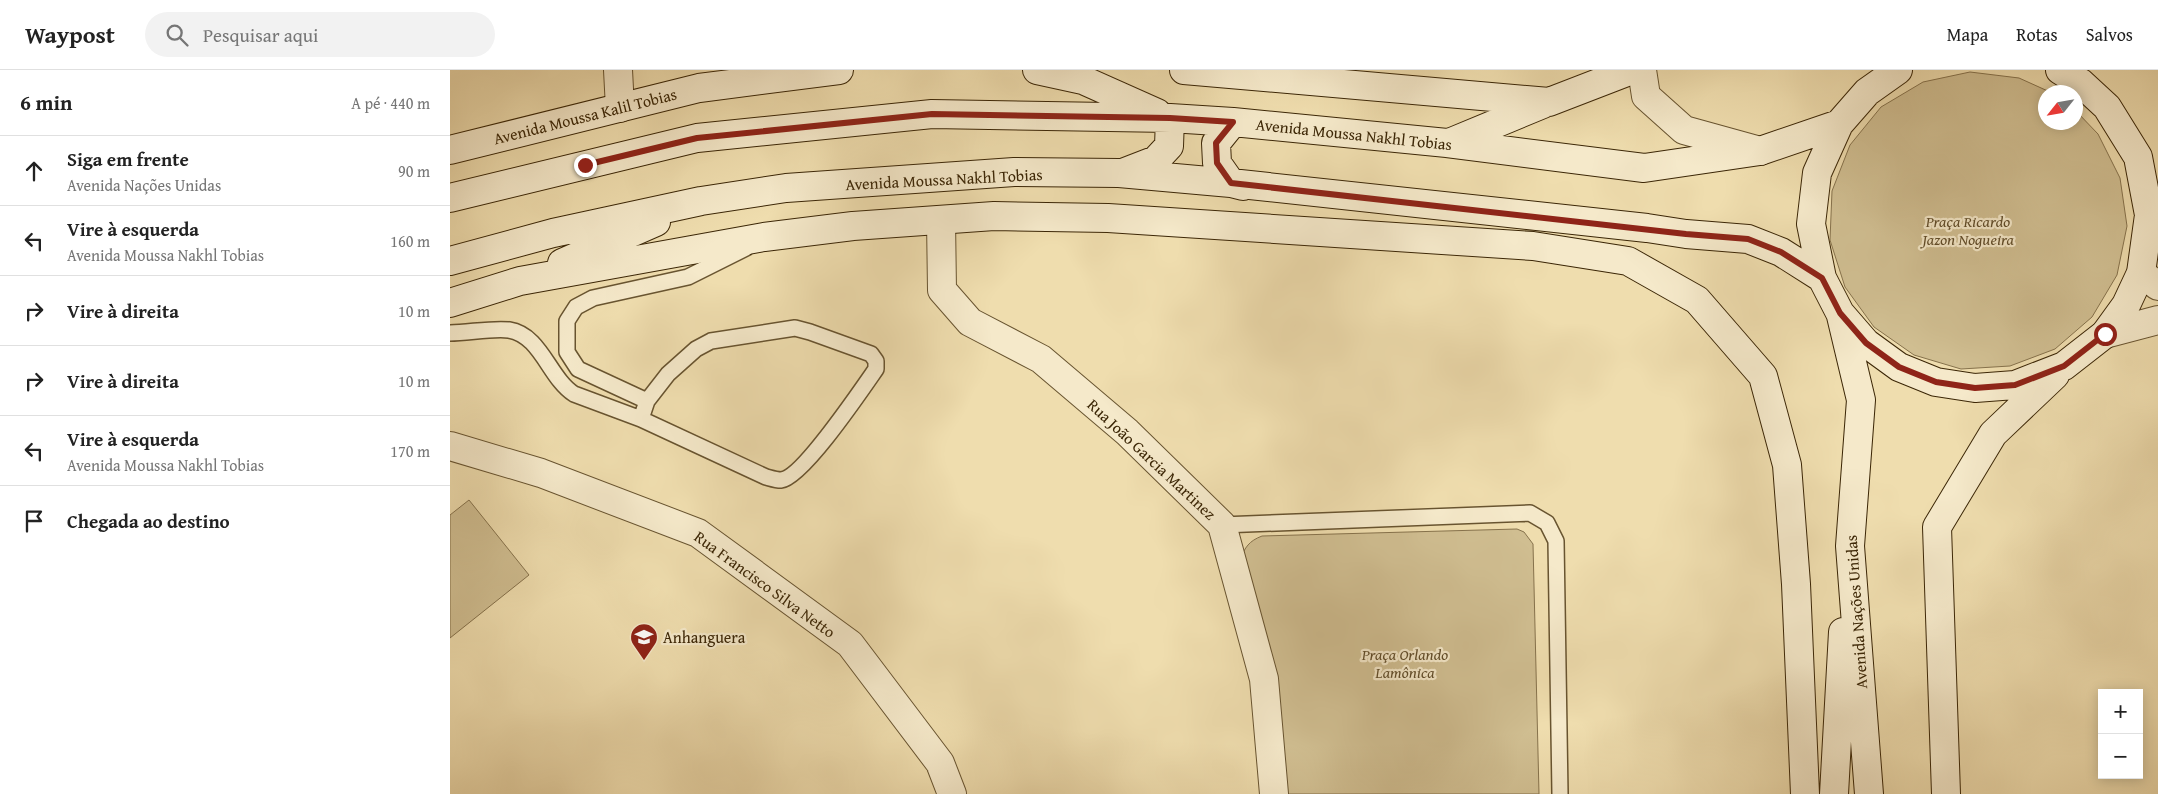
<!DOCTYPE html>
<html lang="pt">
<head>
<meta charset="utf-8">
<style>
  body { margin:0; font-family:"Gentium Book Plus",serif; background:#f2f2f2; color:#222 }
  .controls { position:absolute; right:15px; bottom:15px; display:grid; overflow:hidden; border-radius:0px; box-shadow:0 2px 12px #0003 }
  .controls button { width:45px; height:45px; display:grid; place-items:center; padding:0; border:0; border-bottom:1px solid #e0e0e0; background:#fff; color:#222; font:25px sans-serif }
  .compass { position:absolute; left:1588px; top:15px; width:45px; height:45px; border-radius:50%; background:#fff; box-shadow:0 2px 12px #0003; rotate:239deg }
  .stop { position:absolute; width:15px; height:15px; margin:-11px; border:4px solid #8f2418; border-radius:50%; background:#fff }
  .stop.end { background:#8f2418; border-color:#fff; box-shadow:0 1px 5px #0008 }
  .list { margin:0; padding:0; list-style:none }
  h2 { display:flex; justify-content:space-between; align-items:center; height:65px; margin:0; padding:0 20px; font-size:21px }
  h2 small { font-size:16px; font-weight:400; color:#767676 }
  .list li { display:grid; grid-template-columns:32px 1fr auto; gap:15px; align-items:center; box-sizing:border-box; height:70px; padding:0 20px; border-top:1px solid #e0e0e0 }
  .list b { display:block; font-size:19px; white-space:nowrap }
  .list p { margin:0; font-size:16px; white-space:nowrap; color:#767676 }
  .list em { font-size:16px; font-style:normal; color:#767676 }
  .icon { flex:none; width:28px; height:28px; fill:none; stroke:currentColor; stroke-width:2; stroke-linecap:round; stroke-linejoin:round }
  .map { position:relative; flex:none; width:1708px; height:724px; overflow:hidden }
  header { display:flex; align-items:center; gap:30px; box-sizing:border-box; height:70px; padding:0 25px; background:#fff; border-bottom:1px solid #e0e0e0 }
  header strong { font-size:24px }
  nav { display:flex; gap:28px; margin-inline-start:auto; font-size:18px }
  .search { width:350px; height:45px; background:#f2f2f2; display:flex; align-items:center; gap:12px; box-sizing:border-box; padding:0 18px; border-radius:28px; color:#767676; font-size:19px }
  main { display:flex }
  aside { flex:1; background:#fff }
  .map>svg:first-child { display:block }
  .green { fill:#d0be91; stroke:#86724c }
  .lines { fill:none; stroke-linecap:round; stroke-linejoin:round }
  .lane-casing { stroke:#685430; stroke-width:18 }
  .street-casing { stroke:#685430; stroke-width:30 }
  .secondary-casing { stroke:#3b2606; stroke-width:30 }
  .lane { stroke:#f5e9ca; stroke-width:15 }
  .street { stroke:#f5e9ca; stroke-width:28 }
  .secondary { stroke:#f5e9ca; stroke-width:28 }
  .route { stroke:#8f2418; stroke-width:6 }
  .labels { text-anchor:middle; stroke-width:4.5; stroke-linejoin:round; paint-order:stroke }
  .street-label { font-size:16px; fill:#3b2606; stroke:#f5e9ca }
  .park-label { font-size:16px; font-style:italic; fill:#604c29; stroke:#f5e9ca }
  .poi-label { font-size:16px; fill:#3b2606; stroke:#f5e9ca; text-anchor:start }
</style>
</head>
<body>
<header>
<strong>Waypost</strong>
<div class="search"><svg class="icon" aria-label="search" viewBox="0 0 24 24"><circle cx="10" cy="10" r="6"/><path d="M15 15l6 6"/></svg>Pesquisar aqui</div>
<nav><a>Mapa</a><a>Rotas</a><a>Salvos</a></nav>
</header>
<main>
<aside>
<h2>6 min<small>A pé · 440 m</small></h2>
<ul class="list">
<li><svg class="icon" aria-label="ahead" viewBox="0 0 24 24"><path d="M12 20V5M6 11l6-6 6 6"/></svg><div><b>Siga em frente</b><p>Avenida Nações Unidas</p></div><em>90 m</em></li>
<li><svg class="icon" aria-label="left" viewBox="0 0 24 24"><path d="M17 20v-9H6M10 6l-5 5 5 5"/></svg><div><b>Vire à esquerda</b><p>Avenida Moussa Nakhl Tobias</p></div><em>160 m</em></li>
<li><svg class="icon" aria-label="right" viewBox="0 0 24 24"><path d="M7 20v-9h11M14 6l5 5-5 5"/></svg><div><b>Vire à direita</b></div><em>10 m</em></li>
<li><svg class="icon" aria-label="right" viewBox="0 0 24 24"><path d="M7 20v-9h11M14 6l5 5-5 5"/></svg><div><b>Vire à direita</b></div><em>10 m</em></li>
<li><svg class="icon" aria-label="left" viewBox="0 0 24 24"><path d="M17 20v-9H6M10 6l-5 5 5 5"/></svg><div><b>Vire à esquerda</b><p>Avenida Moussa Nakhl Tobias</p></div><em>170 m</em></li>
<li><svg class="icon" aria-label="arrive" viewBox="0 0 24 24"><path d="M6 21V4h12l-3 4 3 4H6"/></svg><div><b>Chegada ao destino</b></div></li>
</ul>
</aside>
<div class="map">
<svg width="1708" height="724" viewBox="0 0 1708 724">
  <rect width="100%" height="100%" fill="#efddae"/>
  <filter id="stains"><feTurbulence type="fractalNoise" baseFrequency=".004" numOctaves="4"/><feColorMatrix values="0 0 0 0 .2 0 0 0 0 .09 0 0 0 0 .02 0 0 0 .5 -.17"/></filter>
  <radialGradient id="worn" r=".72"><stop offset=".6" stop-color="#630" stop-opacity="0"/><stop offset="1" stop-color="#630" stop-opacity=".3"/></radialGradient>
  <path class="green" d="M1520,2L1569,8L1600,22H1596V52H1626V41L1648,64L1670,108L1677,156L1667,205L1642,247L1605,279L1560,296L1511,299L1464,285L1424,257L1395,217L1380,170L1382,121L1400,75L1431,37L1473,12Z
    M19,430L79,505L0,568V445Z
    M1067,459L1074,462L1083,474L1089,724H830L790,490C795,477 799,471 812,466Z"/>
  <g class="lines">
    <g class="lane-casing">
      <path id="lane" d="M0,263C18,263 41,258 59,260C91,265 99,308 124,324L191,349L316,407C320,408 326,410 331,410C352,408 412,319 426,299V291L421,284L360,262L345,258L261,271L246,279L218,304L197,331L191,349
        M197,331L128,299L117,282V251L126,237L143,228L238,207L296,178
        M772,455L1080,443L1097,453L1106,471L1110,724"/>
    </g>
    <g class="street-casing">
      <path id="street" d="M168,0L170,38
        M1192,0L1196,26L1234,60L1310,81
        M491,150L492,220L520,252L591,289L677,362L772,455L814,609L824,724
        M1691,203L1708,216
        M1655,264L1708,250
        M0,376L91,403L248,463L400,574L490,693L502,724"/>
    </g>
    <g class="secondary-casing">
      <path id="secondary" d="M587,0L633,10L707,43
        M734,0L1099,32L1182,0
        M1448,0L1417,22L1389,54L1367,103L1361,154L1372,208L1390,243L1416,273L1449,297L1486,312L1525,318L1565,315L1614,296L1655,264L1676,235L1691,203L1699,145L1688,87L1657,37L1631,13L1610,0
        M783,52L766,73L767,93L781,113L793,116
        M999,73L1093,34
        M0,80L249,18L389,0
        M675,102L706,90L719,76L720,48
        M0,128L247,68L482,44L720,48L783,52L997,73L1194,98L1310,81L1389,54
        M0,191L103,163L251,131L336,118L564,102L669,103L781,113L1197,158L1236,164L1298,169L1331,182L1372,208
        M112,193L206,152
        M0,233L70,211L314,167L403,156L544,146L658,148L1083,176L1178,191L1247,230L1313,306L1337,395L1346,514L1355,724
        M1391,246L1411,330L1400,476L1419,724
        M1384,724L1393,562
        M1496,724L1487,457L1543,364L1605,305"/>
    </g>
    <use href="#lane" class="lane"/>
    <use href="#street" class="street"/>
    <use href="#secondary" class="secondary"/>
  </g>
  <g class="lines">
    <path class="route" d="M135,95L247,68L482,44L720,48L783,52L766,73L767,93L781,113L1236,164L1298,169L1331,182L1372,208L1390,243L1416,273L1449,297L1486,312L1525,318L1565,315L1614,296L1655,264"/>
  </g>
  <defs>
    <g id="university-pin" transform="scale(1.4375)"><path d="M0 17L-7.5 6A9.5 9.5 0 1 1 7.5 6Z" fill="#8f2418" stroke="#f5e9ca"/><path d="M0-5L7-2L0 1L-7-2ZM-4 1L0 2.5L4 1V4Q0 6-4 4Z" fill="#fff"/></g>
  </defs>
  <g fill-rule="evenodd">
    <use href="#university-pin" x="194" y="567"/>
  </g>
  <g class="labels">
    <g class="street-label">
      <text transform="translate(135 46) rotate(-14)" y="6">Avenida Moussa Kalil Tobias</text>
      <text transform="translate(904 64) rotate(6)" y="6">Avenida Moussa Nakhl Tobias</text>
      <text transform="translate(494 109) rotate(-3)" y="6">Avenida Moussa Nakhl Tobias</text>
      <text transform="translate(702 389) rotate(43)" y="6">Rua João Garcia Martinez</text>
      <text transform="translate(315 514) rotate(36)" y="6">Rua Francisco Silva Netto</text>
      <text transform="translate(1406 542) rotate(-94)" y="6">Avenida Nações Unidas</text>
    </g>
    <g class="park-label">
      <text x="1518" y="157">Praça Ricardo<tspan x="1518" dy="18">Jazon Nogueira</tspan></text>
      <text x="955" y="590">Praça Orlando<tspan x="955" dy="18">Lamônica</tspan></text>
    </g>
    <g class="poi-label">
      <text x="213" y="573">Anhanguera</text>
    </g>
  </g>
  <rect width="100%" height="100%" filter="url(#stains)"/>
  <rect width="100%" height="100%" fill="url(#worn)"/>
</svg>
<div class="controls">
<button>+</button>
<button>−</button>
</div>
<svg class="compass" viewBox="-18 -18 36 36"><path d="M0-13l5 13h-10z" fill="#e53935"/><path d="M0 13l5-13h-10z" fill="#767676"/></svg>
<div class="stop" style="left:1655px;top:264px"></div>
<div class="stop end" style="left:135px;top:95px"></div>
</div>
</main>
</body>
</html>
